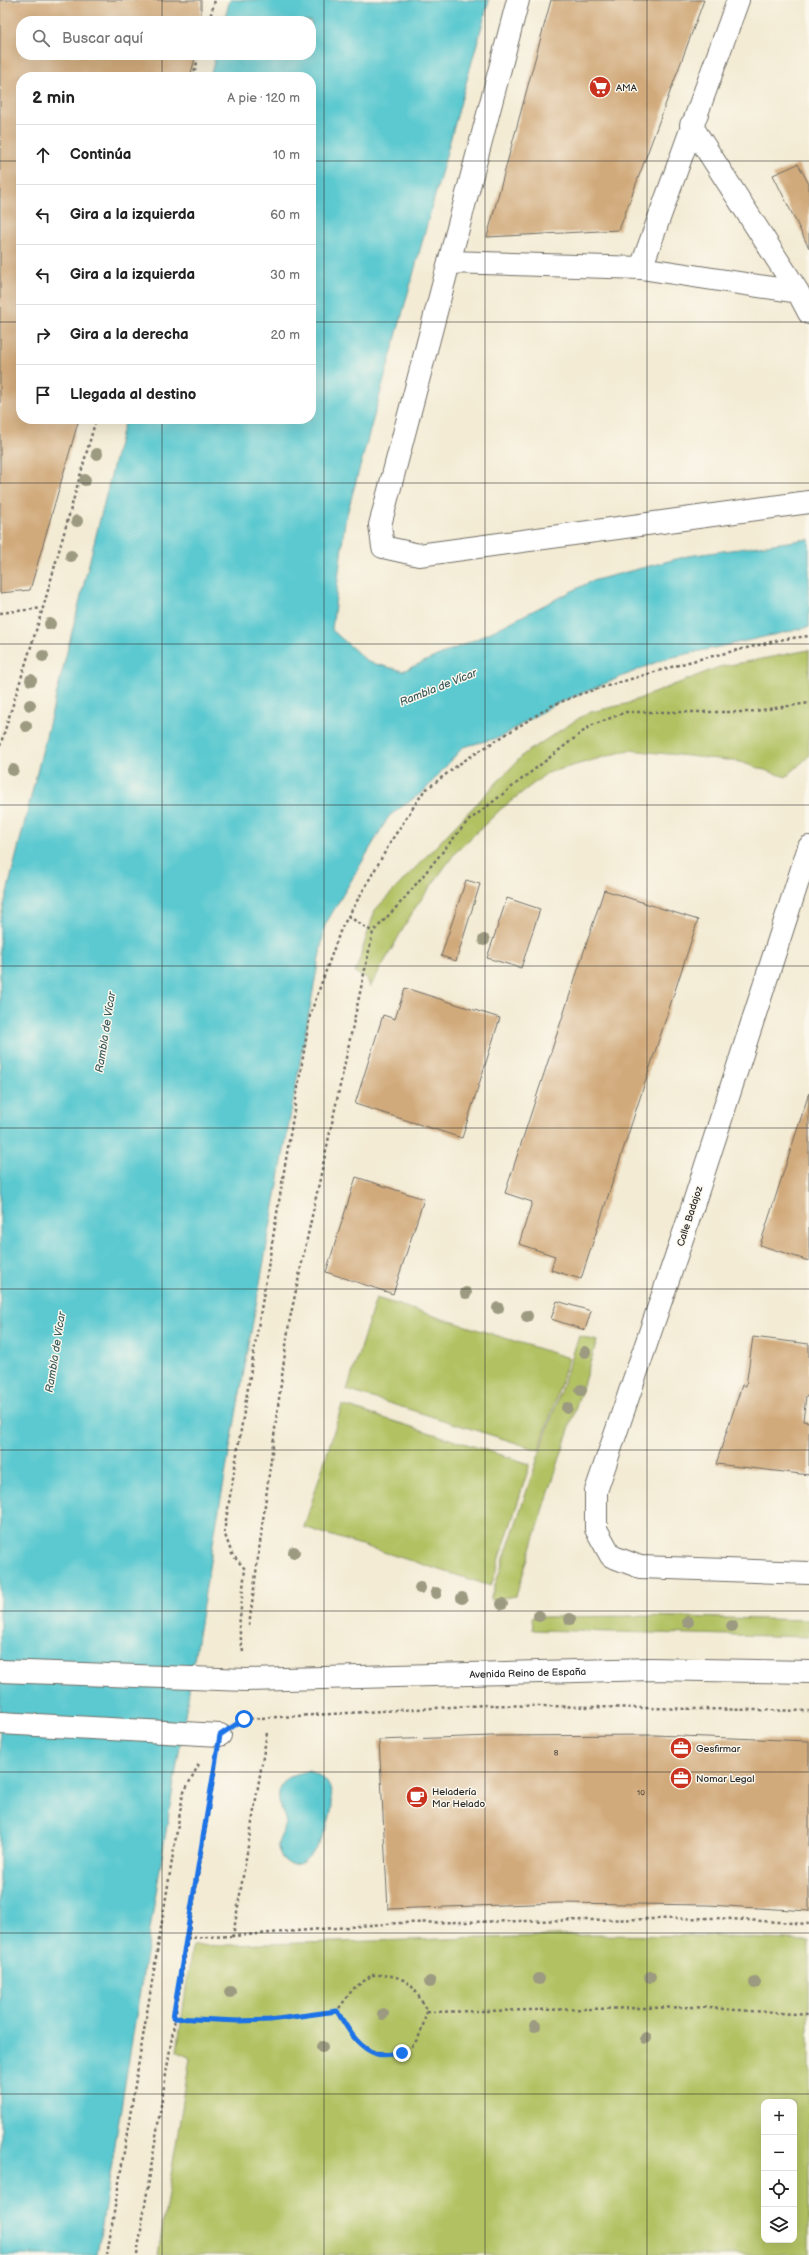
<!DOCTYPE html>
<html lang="es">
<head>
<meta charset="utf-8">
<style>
  body { margin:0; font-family:"Balsamiq Sans",sans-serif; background:#f6f6f6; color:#222 }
  .controls { position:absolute; right:12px; bottom:12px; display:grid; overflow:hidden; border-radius:8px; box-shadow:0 4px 16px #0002 }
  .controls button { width:36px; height:36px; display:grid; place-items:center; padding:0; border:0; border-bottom:1px solid #e0e0e0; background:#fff; color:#222; font:20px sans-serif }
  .stop { position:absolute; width:12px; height:12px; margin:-9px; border:3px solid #1a73e8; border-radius:50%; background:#fff }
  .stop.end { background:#1a73e8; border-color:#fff; box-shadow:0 1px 4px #0008 }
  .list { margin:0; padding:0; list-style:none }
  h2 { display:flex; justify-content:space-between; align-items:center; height:52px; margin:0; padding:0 16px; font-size:17px }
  h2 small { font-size:13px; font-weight:400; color:#767676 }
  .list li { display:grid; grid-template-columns:26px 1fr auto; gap:12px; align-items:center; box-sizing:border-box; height:60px; padding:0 16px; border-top:1px solid #e0e0e0 }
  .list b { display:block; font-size:15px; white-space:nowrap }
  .list em { font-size:13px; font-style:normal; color:#767676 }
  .icon { flex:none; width:22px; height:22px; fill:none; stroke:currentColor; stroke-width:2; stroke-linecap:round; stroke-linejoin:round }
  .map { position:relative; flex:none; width:809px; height:2255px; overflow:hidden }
  .search { position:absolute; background:#fff; box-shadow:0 4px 16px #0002; left:16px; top:16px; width:300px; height:44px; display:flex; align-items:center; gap:10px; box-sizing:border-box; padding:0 14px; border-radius:16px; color:#767676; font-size:15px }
  .panel { position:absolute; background:#fff; box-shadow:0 4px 16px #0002; left:16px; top:72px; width:300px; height:352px; border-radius:16px }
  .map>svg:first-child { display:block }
  .green { fill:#b2c264; stroke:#6e7648; fill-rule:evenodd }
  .water { fill:#5cc9d0; stroke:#447a7e }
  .building { fill:#d1aa7b }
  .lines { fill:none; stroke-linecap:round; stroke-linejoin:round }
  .street-casing { stroke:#716e66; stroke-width:24 }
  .secondary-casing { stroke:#716e66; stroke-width:24 }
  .path { stroke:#716e66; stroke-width:2.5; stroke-dasharray:3 3; stroke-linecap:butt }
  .street { stroke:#fff; stroke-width:22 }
  .secondary { stroke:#fff; stroke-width:22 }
  .tree { fill:#9c9a80 }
  .route { stroke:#1a73e8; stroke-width:5 }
  .grid { fill:none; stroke:#2b2b2b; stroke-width:1; stroke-opacity:0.55 }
  .labels { text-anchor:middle; stroke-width:3; stroke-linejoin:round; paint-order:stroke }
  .number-label { font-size:8px; fill:#544b3f }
  .poi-label { font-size:10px; fill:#2b2b2b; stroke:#fbf7ec; text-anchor:start }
  .street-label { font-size:10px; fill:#2b2b2b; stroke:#fbf7ec }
  .water-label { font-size:11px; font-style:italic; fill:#3a5a5d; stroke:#fbf7ec }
</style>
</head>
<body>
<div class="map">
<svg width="809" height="2255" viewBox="0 0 809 2255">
  <rect width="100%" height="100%" fill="#fbf7ec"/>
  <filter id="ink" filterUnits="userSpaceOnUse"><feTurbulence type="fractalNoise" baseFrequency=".025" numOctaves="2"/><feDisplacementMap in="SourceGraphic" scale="8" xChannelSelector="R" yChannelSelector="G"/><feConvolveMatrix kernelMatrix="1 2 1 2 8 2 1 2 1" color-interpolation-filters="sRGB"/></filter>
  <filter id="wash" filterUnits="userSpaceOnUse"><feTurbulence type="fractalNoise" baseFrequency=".012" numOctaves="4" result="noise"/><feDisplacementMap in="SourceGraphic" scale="16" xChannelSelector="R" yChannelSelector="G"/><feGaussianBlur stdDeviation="0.9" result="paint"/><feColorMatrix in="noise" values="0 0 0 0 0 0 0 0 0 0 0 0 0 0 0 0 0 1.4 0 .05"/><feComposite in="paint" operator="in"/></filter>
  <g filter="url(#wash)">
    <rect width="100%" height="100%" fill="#f3ebd4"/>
    <path class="green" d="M809,650V756L786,777L737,761L629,750L547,773L501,809L455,853L415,908L370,987L367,978L355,973L375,910L524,754L587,713L626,704L719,667Z
      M376,1298L569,1358L539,1450L347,1390Z
      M579,1336L597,1341L516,1596L490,1600Z
      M342,1405L530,1464L491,1586L304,1527Z
      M638,1616L809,1620V1637L533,1630L532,1617Z
      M590,1935L703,1936L809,1941V2255H158L190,2058L177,2051L192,1946ZM764,2102H794V2240H764Z"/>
    <path class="water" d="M230,0H489L345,521L332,630L368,662L403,671L483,636L592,581L688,556L809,539V627L664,659L551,706L501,737L463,747L424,791L389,816L325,925L215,1531L97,2255H0V921L125,419H311V77H210L216,55H311V21H224Z
      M308,1771C314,1773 319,1775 324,1779C344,1798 323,1847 304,1861C291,1871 277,1858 278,1844C279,1838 284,1831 286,1824C282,1802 270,1796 289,1776Z"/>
    <g id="blocks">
      <path class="building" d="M0,0H201V21H21V55H196L190,77H21V419H79L30,590L0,593Z
        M551,0H704L619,230L487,237Z
        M798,164L809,184V248L773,175Z
        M466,880L480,884L456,961L441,956Z
        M604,890L698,920L581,1279L551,1270L555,1256L519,1244L532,1202L505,1193Z
        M507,898L540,909L521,968L487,958Z
        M405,988L500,1018L462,1138L355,1104L383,1015L395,1019Z
        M809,1093V1261L760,1245Z
        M356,1177L424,1199L393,1294L326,1272Z
        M557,1301L591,1311L585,1330L551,1319Z
        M753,1337L809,1344V1397L806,1396L803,1421L809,1422V1475L716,1464L742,1385L746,1386Z
        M654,1735L809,1741V1911L708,1905L560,1903L388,1909L379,1740L492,1736Z"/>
    </g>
  </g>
  <g filter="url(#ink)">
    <use href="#blocks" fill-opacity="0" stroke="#716e66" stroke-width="1"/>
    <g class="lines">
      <g class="street-casing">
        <path id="street" d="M518,0L380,525L383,547L419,555L809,502
          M691,125L798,292L809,313
          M449,262L641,268L738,0
          M641,268L798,292
          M809,847L686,1227L596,1491V1529L611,1556L640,1567L809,1573
          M0,1723L220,1735"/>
      </g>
      <g class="secondary-casing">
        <g id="secondary">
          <path id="s1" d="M0,1671L246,1680L651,1669L809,1672"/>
        </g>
      </g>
      <path class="path" d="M209,21L215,0
        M193,77L199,55
        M0,613L43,608L96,419
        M0,746L43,608
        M348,916L373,932
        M249,1626L289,1323L373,932L403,900L467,822L590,726L626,712H748L809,703
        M243,1652L239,1627L245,1569L232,1554L224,1532L310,1015L341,929L393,838L424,791L462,762L551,706L580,694L692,661L784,639L809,636
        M244,1719L486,1705L809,1711
        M267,1733L233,1936L398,1923L715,1918L809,1924
        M187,1938L233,1936
        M372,1975C406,1974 413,1983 427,2012C424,2020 422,2033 416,2041C410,2050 401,2053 390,2054C361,2055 350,2034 337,2011L353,1989Z
        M427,2012L694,2007L809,2015
        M173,2019L238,2021L270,2020L337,2011
        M107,2255L183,1794L200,1762
        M137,2255L216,1763"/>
      <use href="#street" class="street"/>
      <use href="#secondary" class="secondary"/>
    </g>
    <g class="tree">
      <circle cx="97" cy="454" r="6"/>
      <circle cx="85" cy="480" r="6"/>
      <circle cx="77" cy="521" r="6"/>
      <circle cx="71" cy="556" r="6"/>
      <circle cx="50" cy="624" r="6"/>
      <circle cx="43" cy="656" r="6"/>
      <circle cx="31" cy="680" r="6"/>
      <circle cx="30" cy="705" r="6"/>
      <circle cx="26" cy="726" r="6"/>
      <circle cx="13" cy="770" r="6"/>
      <circle cx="484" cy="940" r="6"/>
      <circle cx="466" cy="1293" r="6"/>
      <circle cx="498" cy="1308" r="6"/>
      <circle cx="527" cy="1316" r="6"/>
      <circle cx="585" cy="1352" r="6"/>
      <circle cx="581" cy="1390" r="6"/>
      <circle cx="567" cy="1408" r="6"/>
      <circle cx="294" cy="1552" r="6"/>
      <circle cx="420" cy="1588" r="6"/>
      <circle cx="436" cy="1593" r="6"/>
      <circle cx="462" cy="1598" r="6"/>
      <circle cx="502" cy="1604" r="6"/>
      <circle cx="539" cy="1616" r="6"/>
      <circle cx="570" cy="1619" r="6"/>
      <circle cx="688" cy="1622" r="6"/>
      <circle cx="732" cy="1626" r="6"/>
      <circle cx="650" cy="1977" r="6"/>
      <circle cx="539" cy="1979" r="6"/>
      <circle cx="430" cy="1982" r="6"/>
      <circle cx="755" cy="1983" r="6"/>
      <circle cx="230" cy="1992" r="6"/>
      <circle cx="383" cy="2014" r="6"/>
      <circle cx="535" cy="2026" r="6"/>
      <circle cx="646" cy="2038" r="6"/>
      <circle cx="322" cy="2047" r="6"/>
    </g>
  </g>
  <g class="lines" filter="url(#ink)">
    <path class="route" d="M244,1719L220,1735L173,2018L238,2021L270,2020L337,2011C347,2027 357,2048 377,2054C384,2056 395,2054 402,2053"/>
  </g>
  <path class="grid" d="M162,0V21M324,0V2255M485,0V2255M647,0V2255M162,55V77M0,161H21M311,161H809M0,322H21M311,322H809M162,419V2255M0,483H809M0,644H809M0,805H809M0,966H809M0,1128H809M0,1289H809M0,1450H809M0,1611H809M0,1772H809M0,1933H809M0,2094H809"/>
  <defs>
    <g id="supermarket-disc" transform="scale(1.15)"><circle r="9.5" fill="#c8321e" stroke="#fbf7ec"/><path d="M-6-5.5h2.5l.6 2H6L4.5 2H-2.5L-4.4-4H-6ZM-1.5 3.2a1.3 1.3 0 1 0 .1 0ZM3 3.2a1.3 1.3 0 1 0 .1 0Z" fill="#fff"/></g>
    <g id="office-disc" transform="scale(1.15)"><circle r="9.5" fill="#c8321e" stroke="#fbf7ec"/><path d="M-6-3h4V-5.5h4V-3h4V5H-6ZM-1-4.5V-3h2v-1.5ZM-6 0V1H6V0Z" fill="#fff"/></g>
    <g id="cafe-disc" transform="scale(1.15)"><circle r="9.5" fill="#c8321e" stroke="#fbf7ec"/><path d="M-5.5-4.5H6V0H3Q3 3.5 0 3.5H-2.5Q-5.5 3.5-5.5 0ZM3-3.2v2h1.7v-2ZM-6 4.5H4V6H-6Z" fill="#fff"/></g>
  </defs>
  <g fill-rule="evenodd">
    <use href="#supermarket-disc" x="600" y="87"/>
    <use href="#office-disc" x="681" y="1748"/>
    <use href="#office-disc" x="681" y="1778"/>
    <use href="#cafe-disc" x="417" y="1797"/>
  </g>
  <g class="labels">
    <g class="number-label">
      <text x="556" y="1755">8</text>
      <text x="641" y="1795">10</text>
    </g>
    <g class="poi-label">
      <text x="616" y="91">AMA</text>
      <text x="696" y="1752">Gesfirmar</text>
      <text x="696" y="1782">Nomar Legal</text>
      <text x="432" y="1795">Heladería<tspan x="432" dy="12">Mar Helado</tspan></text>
    </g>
    <g class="street-label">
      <text transform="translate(689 1216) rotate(-72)" y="4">Calle Badajoz</text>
      <text dy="4" stroke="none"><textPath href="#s1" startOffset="528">Avenida Reino de España</textPath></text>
    </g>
    <g class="water-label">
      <text transform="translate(438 687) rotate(-22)" y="4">Rambla de Vícar</text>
      <text transform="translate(105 1032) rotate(-81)" y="4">Rambla de Vícar</text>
      <text transform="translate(55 1352) rotate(-81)" y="4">Rambla de Vícar</text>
    </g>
  </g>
</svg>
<div class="controls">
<button>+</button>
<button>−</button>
<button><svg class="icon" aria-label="locate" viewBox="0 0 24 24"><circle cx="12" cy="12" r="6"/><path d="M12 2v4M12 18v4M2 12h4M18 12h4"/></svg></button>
<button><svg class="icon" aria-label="layers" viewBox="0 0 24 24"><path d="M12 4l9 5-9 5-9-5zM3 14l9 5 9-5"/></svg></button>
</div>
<div class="stop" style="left:244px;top:1719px"></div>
<div class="stop end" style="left:402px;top:2053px"></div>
<div class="search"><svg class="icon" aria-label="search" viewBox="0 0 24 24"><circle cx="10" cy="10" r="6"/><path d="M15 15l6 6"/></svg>Buscar aquí</div>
<section class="panel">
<h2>2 min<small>A pie · 120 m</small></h2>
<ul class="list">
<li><svg class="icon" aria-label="ahead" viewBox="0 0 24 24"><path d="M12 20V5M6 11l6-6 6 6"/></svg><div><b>Continúa</b></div><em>10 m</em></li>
<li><svg class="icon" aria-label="left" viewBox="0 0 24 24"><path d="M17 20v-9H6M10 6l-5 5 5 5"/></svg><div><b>Gira a la izquierda</b></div><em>60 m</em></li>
<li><svg class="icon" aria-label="left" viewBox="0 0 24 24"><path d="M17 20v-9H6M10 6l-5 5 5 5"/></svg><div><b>Gira a la izquierda</b></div><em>30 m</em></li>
<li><svg class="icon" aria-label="right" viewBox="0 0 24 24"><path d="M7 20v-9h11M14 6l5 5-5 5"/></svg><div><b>Gira a la derecha</b></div><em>20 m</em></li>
<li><svg class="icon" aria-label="arrive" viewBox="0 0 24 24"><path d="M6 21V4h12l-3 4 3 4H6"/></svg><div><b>Llegada al destino</b></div></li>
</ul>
</section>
</div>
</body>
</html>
